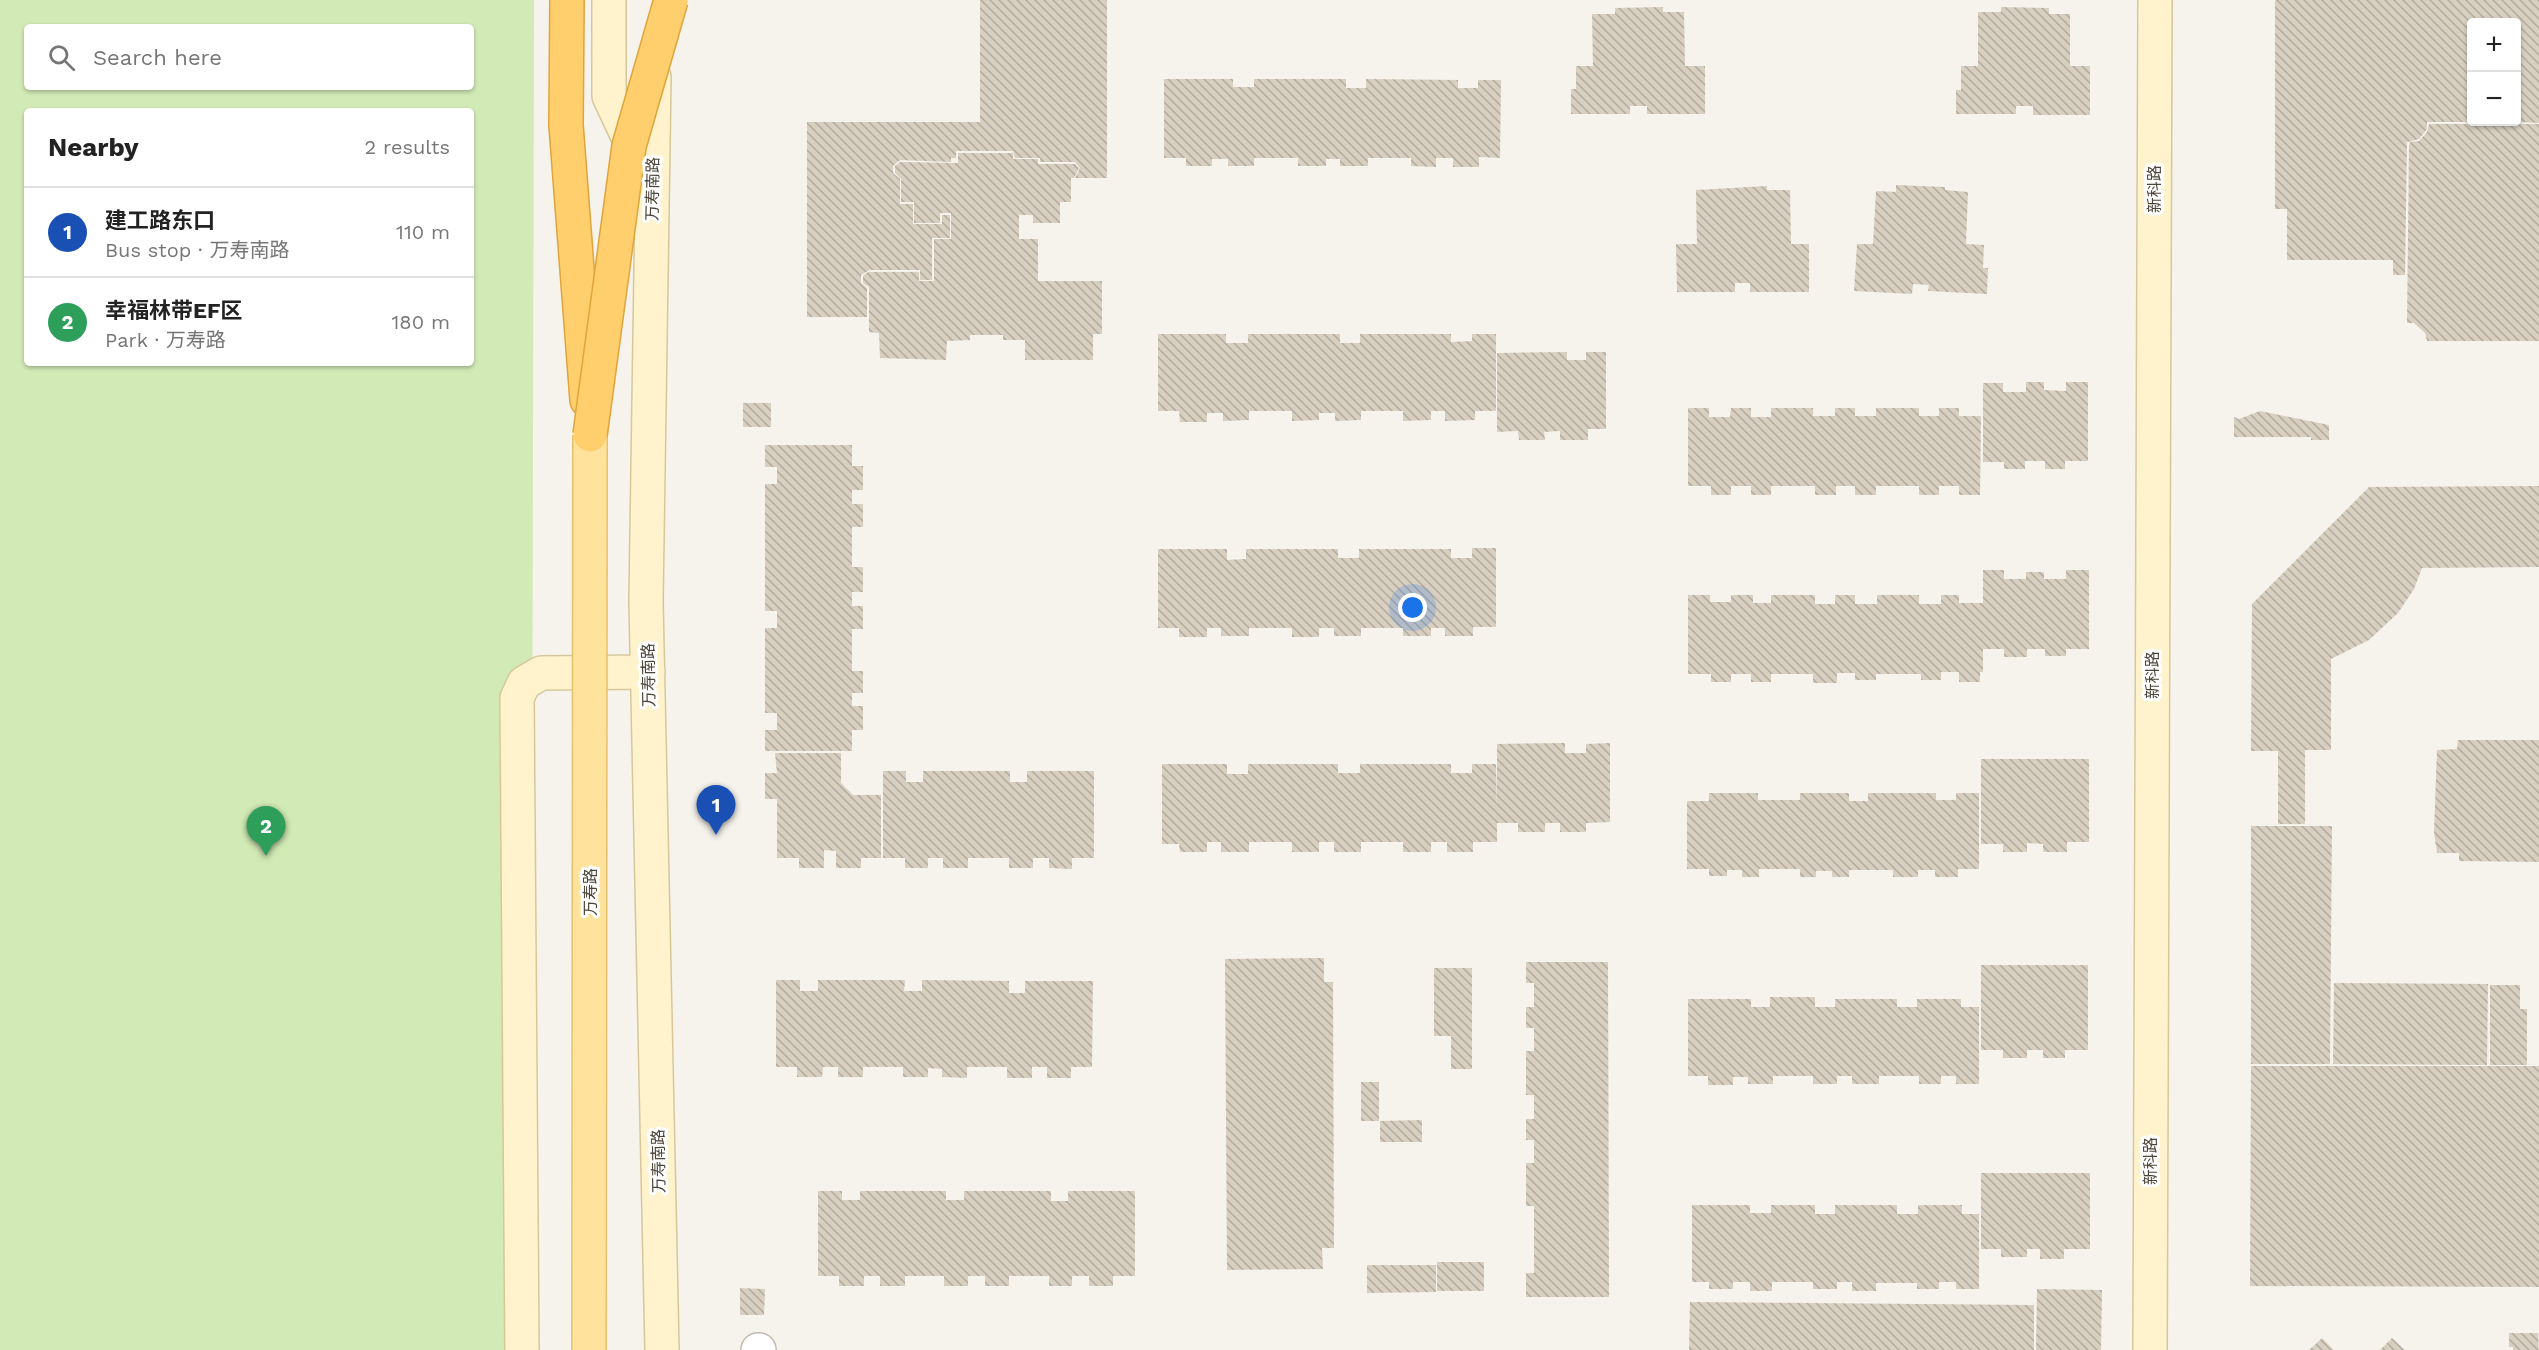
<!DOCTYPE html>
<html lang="en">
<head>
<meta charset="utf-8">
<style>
  body { margin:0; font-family:"Work Sans","Noto Sans SC",sans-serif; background:#f6f6f6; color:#222 }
  .controls { position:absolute; right:18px; top:18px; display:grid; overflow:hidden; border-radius:6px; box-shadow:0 2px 4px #0004 }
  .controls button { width:54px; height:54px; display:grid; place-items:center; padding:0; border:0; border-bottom:2px solid #e0e0e0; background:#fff; color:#222; font:30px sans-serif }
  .you { position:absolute; left:1413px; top:608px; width:21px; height:21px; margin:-15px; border:4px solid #fff; border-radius:50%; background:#1a73e8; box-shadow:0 0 0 9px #1a73e833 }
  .badge { display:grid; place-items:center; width:39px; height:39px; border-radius:50%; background:#fc3f1d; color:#fff; font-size:20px; font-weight:700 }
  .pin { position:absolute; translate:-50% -50px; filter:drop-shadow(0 2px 3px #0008) }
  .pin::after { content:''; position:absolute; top:32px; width:21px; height:18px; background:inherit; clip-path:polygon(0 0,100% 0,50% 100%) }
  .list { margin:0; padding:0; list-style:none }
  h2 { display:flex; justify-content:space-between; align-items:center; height:78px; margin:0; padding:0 24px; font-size:26px }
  h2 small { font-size:20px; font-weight:400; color:#767676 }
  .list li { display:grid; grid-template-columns:39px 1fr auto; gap:18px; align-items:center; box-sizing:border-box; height:90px; padding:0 24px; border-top:2px solid #e0e0e0 }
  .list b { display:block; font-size:22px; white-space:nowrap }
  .list p { margin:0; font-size:20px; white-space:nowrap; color:#767676 }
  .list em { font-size:20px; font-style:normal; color:#767676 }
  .icon { flex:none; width:33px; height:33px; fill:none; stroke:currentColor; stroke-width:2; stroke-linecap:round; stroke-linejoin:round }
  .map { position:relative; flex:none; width:2539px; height:1350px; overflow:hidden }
  .search { position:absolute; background:#fff; box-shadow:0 2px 4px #0004; left:24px; top:24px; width:450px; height:66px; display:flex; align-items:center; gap:15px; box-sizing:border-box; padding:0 21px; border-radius:6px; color:#767676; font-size:22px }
  .panel { position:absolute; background:#fff; box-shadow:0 2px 4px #0004; left:24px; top:108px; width:450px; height:258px; border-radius:6px }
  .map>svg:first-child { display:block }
  .green { fill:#d2eab5; fill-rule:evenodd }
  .building { fill:url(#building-back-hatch) }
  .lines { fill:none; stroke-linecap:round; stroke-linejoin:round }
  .street-casing { stroke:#c2bbae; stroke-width:36 }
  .secondary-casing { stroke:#d6c79b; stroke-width:36 }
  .highway-casing { stroke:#e0a43c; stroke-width:36 }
  .street { stroke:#fff; stroke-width:33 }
  .secondary { stroke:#fff3cd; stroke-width:33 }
  .highway { stroke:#ffcf6e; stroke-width:33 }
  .primary-bridge-casing { stroke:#e6c16a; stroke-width:36; stroke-linecap:butt }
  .highway-bridge-casing { stroke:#e0a43c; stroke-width:36; stroke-linecap:butt }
  .primary-bridge { stroke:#ffe39c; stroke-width:33 }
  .highway-bridge { stroke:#ffcf6e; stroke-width:33 }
  .labels { text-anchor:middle; stroke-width:6; stroke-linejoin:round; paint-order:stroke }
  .street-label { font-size:16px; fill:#4b4439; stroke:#fff }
</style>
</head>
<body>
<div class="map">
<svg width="2539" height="1350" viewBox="0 0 2539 1350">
  <defs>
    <pattern id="building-back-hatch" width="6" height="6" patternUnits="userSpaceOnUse" patternTransform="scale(1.5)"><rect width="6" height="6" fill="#d8cfc1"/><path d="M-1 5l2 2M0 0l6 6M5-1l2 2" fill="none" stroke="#b1aa9e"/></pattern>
  </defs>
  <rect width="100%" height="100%" fill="#f6f3ec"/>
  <path class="green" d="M0,0H534L531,1350H0ZM27,27H471V87H27ZM27,111H471V363H27Z"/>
  <path class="building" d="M980,0H1107V178H1075L1080,168L1075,162H1040V158H1015L1013,151H956V158H951V162L900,160L893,166V173L900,179V204H913V224H942V215H950V238H932V280H920V270H870L873,268L861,275V283L867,288V317H807V122H980Z
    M2275,0H2539V123L2516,122V22H2472V122H2427V129L2419,139L2404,143H2407L2405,275H2393V260H2287V209H2275Z
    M1663,7V12H1684L1685,66H1705V114H1647V106H1630V114H1571V89H1576V66H1593L1592,14H1615V8Z
    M2001,7L2049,8V14H2070V66H2090V115H2033V106H2016V114H1956V90H1961V66H1978V12H2001Z
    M1164,79H1233V87H1254V79H1346V88H1366V79L1458,80V88H1478V80H1501L1500,158L1479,157V167H1453V158H1436V167L1411,166V158H1368V166H1340V159H1326V166H1298V158H1254V166H1228V159H1212V166H1186V158H1164Z
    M2429,124H2539V341H2427L2425,333L2414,323H2407L2409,146L2410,142L2419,141L2427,132Z
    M958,153H1013V159H1038V164H1075L1079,168L1074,178H1071V202H1060V223H1033V215H1019V239H1038V281H1102V334H1093V360H1025V340H1003V335H970V340L947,341L946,360L880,358L879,333L869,332V287L863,283V276L868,272H919V281H934V239H951V213H940V223H914V202H901V179L895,173V166L900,162L958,163Z
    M1896,185L1945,187V190L1968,192L1966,244L1984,245L1983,268H1988L1987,294L1928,291L1929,285L1913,284L1912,294L1854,291L1857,244H1873L1876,191L1896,192Z
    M1767,186V190H1790L1791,244H1809V292H1750V283H1735V292H1677L1676,244H1697L1696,190Z
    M1158,334H1226V343H1248V334H1340V343H1360V334H1451V342L1472,341V334H1496V411H1475V420L1445,421V411H1431V420L1403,421V411H1361V420L1335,421V413H1319V420L1292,421V411H1249V420L1223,421V413H1207V422H1180L1179,411H1158Z
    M1567,352V360H1586V352H1606V429H1588V440H1560V431L1544,432L1545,440H1519L1518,431L1497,432V353Z
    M2026,382H2044V390L2066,391V382H2088V461H2065V469H2045V461H2025V469H2004V462H1983V383H2003V392H2026Z
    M743,403H771V427H743Z
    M1688,408H1709V417H1730L1731,408H1751V417H1771V408H1813V416H1835V408H1855V416H1876V408H1919V416H1939V408H1959V416H1981L1980,495H1959V486H1939V495H1919V486H1876V495H1855V486H1836V495H1815V486H1771V495H1751V486H1731V495H1711V486H1688Z
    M2260,411L2329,425V440H2311V437H2234V417L2239,419Z
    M765,445H852V466H863V490H852V504H863V527H852V567H863V592H852V606H863V629H852V671H863V693H852V706H863V730H852V751H765V730H777V713H765V628H777V611H765V484H777V467H765Z
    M2539,486V567L2422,568L2414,589L2398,613L2369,640L2331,659V750H2305V824H2278V751H2251L2252,604L2369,487Z
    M1472,548H1496V627H1473V636H1445V628H1431V636H1403V628H1361V636H1334V628H1319V637H1292V628H1249V636H1221V628H1207V637H1179V628H1158V549H1227V560L1246,559V549H1338V558H1359V549H1451V558H1472Z
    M1983,570H2004V579H2026V572H2044V579H2066V570H2089V649H2066V656H2045V649H2027V657H2004V649H1983V672H1980V682H1959V672H1941V680H1921V674H1876V680H1855V673H1837V683H1813V674H1771V682H1751V674H1731V682H1711V674H1688V595H1710V602H1731V595H1753V603H1771V595H1815V604H1835V595H1855V604H1877V595H1919V604H1941V595H1959V603H1983Z
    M2458,740H2539V862L2459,861V853H2437L2434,832L2437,750L2457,749Z
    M1565,743V753H1586V744L1610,743V822L1586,823V832H1560V823H1545V832H1518V823H1497V842H1473V852H1447V842H1431V852H1403V842H1361V852H1334V842H1319V852H1292V842H1249V852H1221V842H1207V852H1180L1179,844H1162V764H1227V774H1248V764H1338V773H1360V764H1451V773H1472V764H1496L1497,809V744Z
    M775,753H841V783L853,795H881V858H861V868H836V851L824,850V868H799V858H777V799H765V773H777Z
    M1981,759H2089V842H2067V852H2043V844L2027,843V852H2003V844H1981Z
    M883,771H906V782H923V771H1010V782H1027V771H1094V858H1072V869L1049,868V858H1033V868H1009V858H968V868H943V858H928V868H905V858H883Z
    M1709,793H1758V800H1800V793H1849V801H1868V793H1936V800H1956V793H1979V869H1958V877H1935V870H1918V877H1893V870H1849V877H1832V871H1816V877H1800V869H1759V877H1742V870H1727V876H1709V869H1687V801H1709Z
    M2251,826H2332L2330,1064H2251Z
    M1324,958V982H1333L1334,1248H1322L1323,1269L1227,1270L1225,959Z
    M1526,962H1608L1609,1297H1526V1273H1534V1206H1526V1163H1534V1140H1526V1119H1534V1095H1526V1051H1534V1028H1526V1007H1534V983H1526Z
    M1981,965H2088V1050H2065V1058H2043V1050H2027V1058H2003V1050H1981Z
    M1434,968H1472V1069H1451V1036H1434Z
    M776,980H800V991H818V980H905L904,991H922V980L1009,981V993H1025V981H1093L1092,1067H1071V1078H1047V1067H1032V1078H1007V1067H967V1078L942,1077V1069L928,1068V1077H903V1067H863V1077H838V1067H823L822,1077H797V1067H776Z
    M2334,983L2488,984L2487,1065L2333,1064Z
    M2490,985H2520V1009H2527V1065H2490Z
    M1770,997H1815V1007H1835V999H1897V1007H1917V999H1961V1007H1979V1084H1956V1076H1941V1084H1919V1076H1879V1084H1852V1076H1837V1084H1813V1076H1773V1084H1748V1077H1733V1085H1708V1076H1688V999H1751V1007H1770Z
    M2251,1066H2539V1287L2250,1286Z
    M1361,1082H1379V1121H1361Z
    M1422,1120V1142H1380V1121Z
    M1981,1173H2090V1249H2064V1259H2040V1249H2027V1257H2001V1249H1981Z
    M818,1191H842V1200H860V1191H946V1200H964V1191H1051V1201H1068V1191H1135V1276H1113V1286H1089V1276H1072V1286H1049V1276H1009V1286H985V1276H968V1286H944V1276H905V1286H880V1276H864V1286H839V1276H818Z
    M1692,1205H1750V1213H1771V1205H1815V1214H1835V1205H1897V1214H1918V1205H1962V1214H1979V1289H1956V1282H1939V1289H1917V1283H1876V1291H1852V1282H1837V1289H1813V1282H1772V1291H1750V1282H1733V1289H1709V1282H1692Z
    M1437,1262H1484V1291H1437Z
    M1367,1265H1436V1292L1367,1293Z
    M740,1288L765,1289L764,1315H740Z
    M2037,1289L2102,1290L2101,1350H2036Z
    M1690,1302L2034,1305V1350H1689Z
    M2509,1333H2538L2539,1350H2513V1347H2509Z
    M2322,1338L2334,1350H2309Z
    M2392,1338L2405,1350H2380Z"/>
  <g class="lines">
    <g class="street-casing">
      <path id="street" d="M758,1350H759"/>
    </g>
    <g class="secondary-casing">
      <path id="secondary" d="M609,0V96L638,158
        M654,77L646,601L662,1350
        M522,1350L517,698L524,683L541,673L648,672
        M2150,1350L2155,0"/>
    </g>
    <g class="highway-casing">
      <path id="highway" d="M567,0L566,125L587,400"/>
    </g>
    <use href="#street" class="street"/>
    <use href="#secondary" class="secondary"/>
    <use href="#highway" class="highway"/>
    <g class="primary-bridge-casing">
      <path id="primary-bridge" d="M589,1350L590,435"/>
    </g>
    <g class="highway-bridge-casing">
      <path id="highway-bridge" d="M590,435L629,146L671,0"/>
    </g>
    <use href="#primary-bridge" class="primary-bridge"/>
    <use href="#highway-bridge" class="highway-bridge"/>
  </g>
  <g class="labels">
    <g class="street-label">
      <text transform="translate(652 189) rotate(-89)" y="6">万寿南路</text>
      <text transform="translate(2154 189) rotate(-90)" y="6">新科路</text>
      <text transform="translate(648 675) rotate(-91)" y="6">万寿南路</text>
      <text transform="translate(2152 675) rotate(-90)" y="6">新科路</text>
      <text transform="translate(590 892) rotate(-90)" y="6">万寿路</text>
      <text transform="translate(658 1161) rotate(-91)" y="6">万寿南路</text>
      <text transform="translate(2150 1161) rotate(-90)" y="6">新科路</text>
    </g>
  </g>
</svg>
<div class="controls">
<button>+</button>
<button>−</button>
</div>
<div class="you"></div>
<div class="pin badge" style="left:716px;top:835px;background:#1a4fb4">1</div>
<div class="pin badge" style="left:266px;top:856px;background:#2e9e5b">2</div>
<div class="search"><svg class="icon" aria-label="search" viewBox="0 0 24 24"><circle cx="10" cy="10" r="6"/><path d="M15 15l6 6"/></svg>Search here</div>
<section class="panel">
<h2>Nearby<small>2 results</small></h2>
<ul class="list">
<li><span class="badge" style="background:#1a4fb4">1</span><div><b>建工路东口</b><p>Bus stop · 万寿南路</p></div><em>110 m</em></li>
<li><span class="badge" style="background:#2e9e5b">2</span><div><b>幸福林带EF区</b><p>Park · 万寿路</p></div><em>180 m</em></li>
</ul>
</section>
</div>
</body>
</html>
